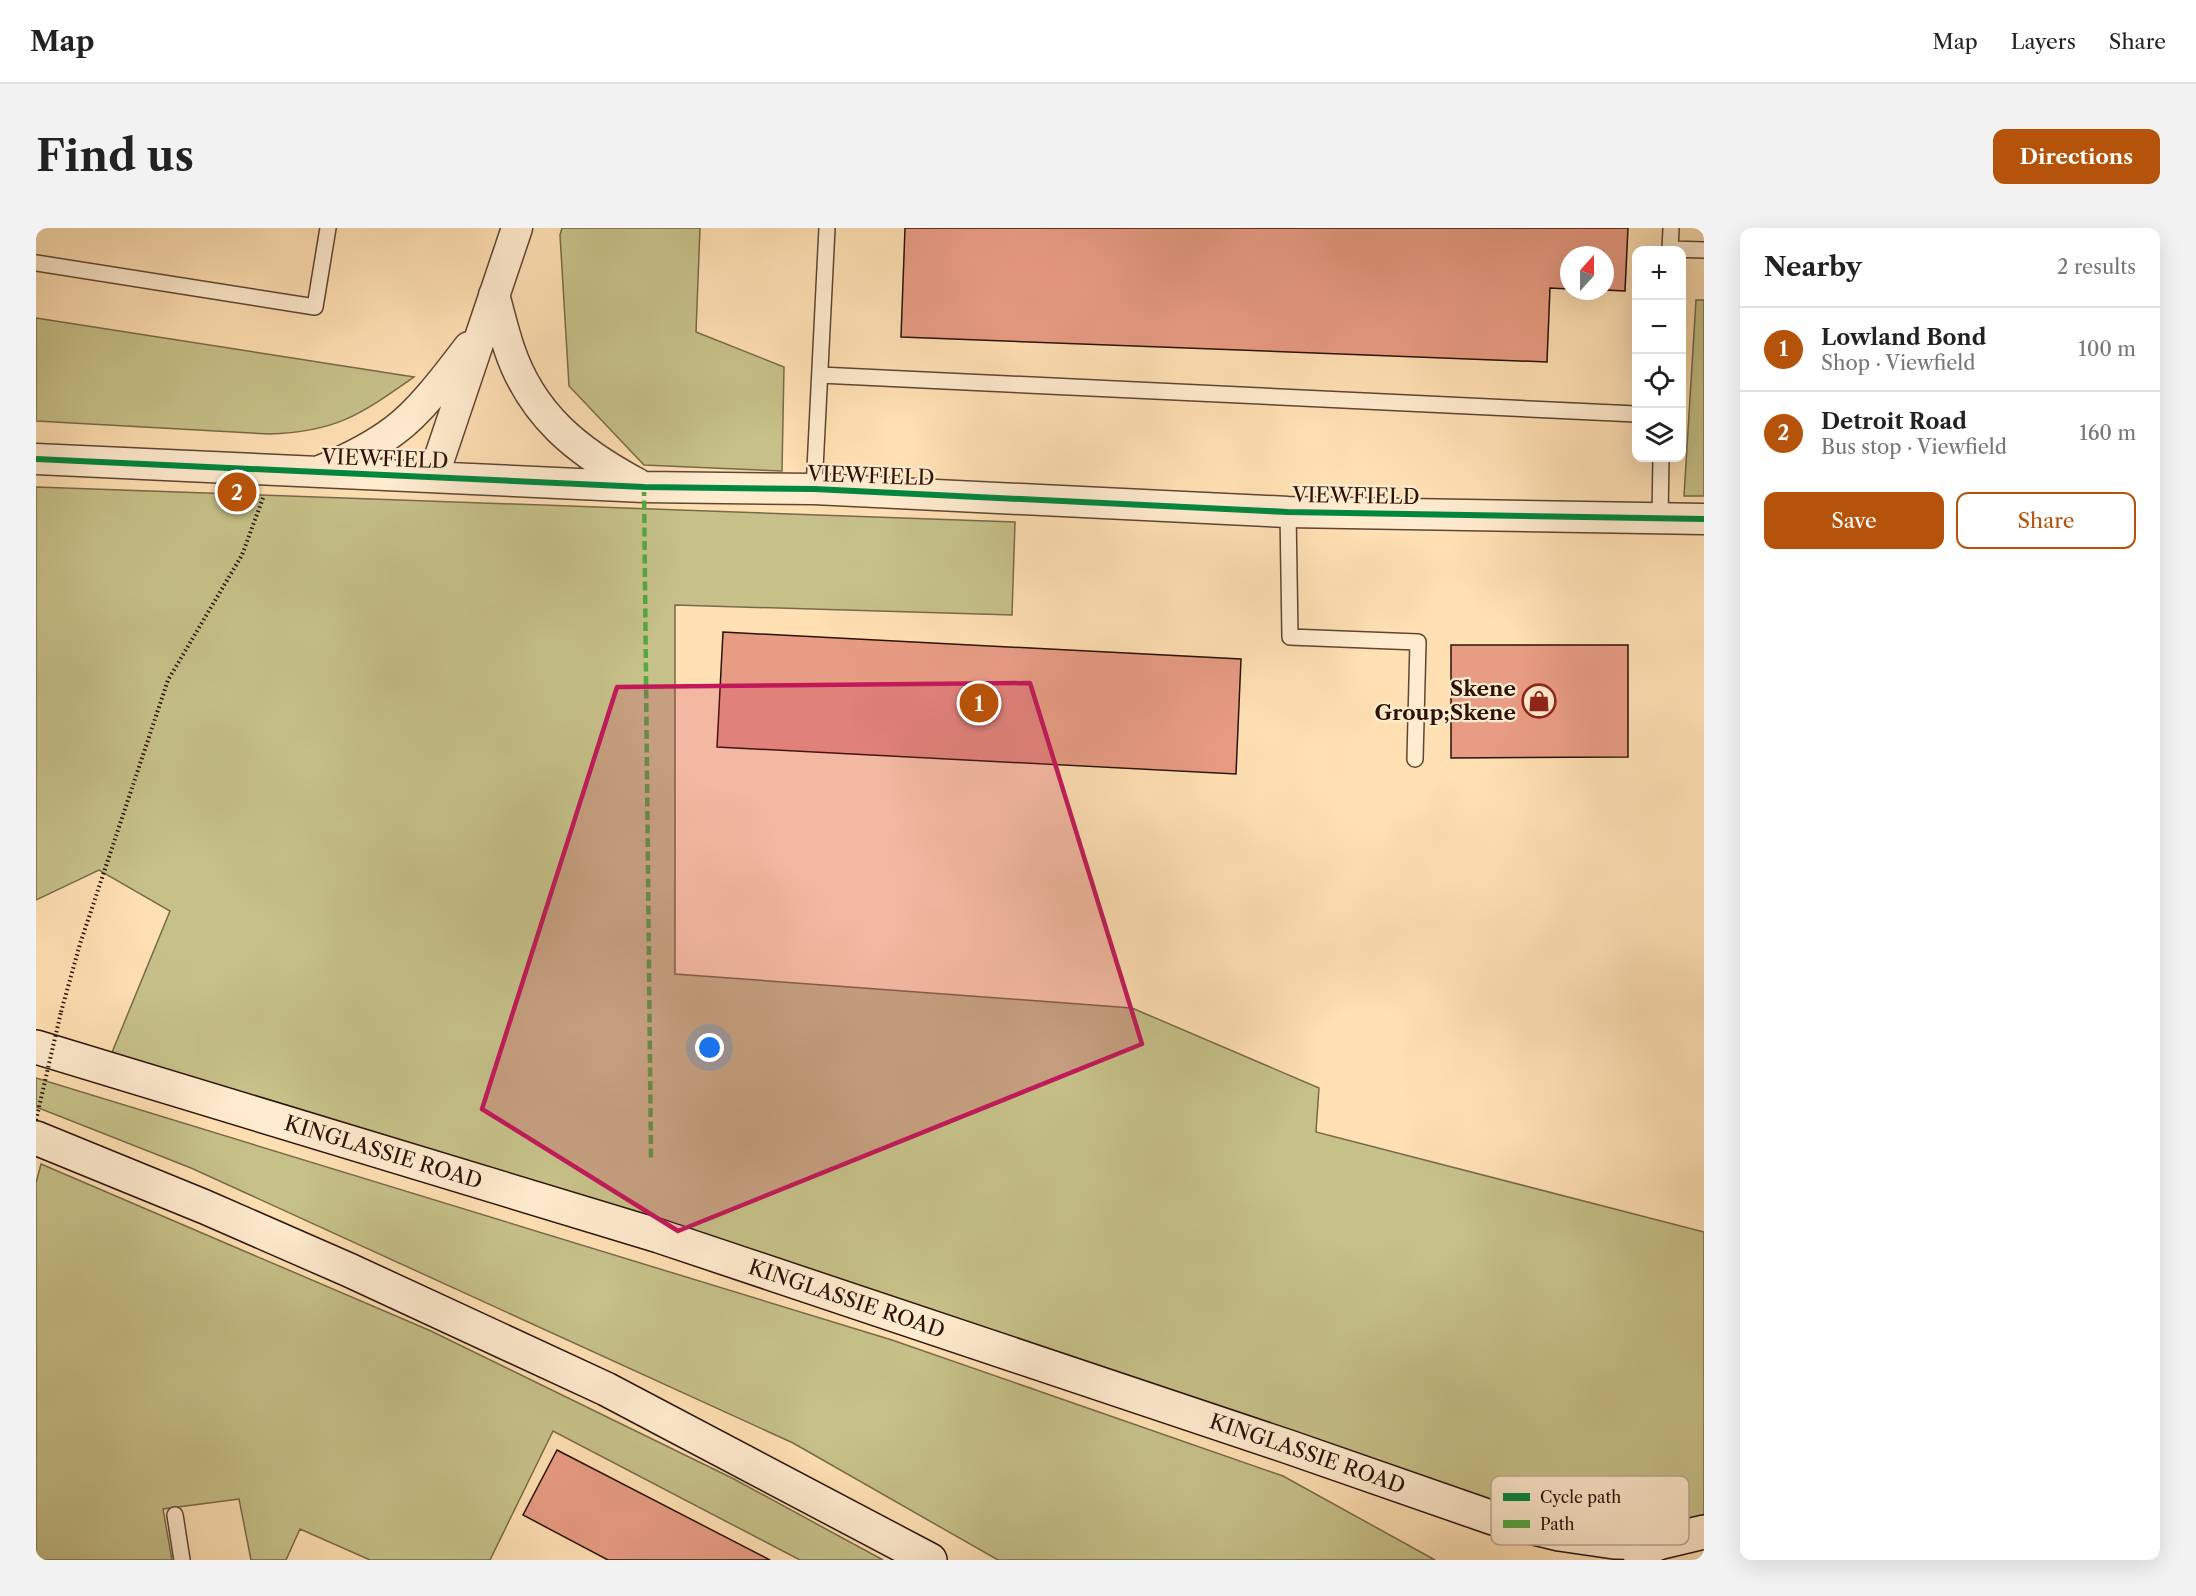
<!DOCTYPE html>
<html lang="en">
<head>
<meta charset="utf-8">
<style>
  body { margin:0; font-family:"Libre Caslon Text",serif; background:#f2f2f2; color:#222 }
  .controls { position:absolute; right:18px; top:18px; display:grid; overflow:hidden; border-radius:12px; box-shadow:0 6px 24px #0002 }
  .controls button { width:54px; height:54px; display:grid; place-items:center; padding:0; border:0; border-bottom:2px solid #e0e0e0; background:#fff; color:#222; font:30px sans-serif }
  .compass { position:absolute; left:1524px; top:18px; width:54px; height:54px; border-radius:50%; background:#fff; box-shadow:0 6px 24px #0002; rotate:21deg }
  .you { position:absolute; left:674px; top:820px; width:21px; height:21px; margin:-15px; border:4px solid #fff; border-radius:50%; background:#1a73e8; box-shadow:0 0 0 9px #1a73e833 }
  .badge { display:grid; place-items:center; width:39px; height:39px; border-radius:50%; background:#b45309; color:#fff; font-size:20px; font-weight:700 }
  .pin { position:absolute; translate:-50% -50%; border:3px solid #fff; box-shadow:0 2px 6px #0006 }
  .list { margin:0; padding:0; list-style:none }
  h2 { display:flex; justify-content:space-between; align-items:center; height:78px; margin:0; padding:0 24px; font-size:26px }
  h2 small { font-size:20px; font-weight:400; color:#767676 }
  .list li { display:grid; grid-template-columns:39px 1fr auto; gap:18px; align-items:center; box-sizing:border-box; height:84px; padding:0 24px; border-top:2px solid #e0e0e0 }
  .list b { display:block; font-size:22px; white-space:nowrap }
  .list p { margin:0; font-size:20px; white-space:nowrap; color:#767676 }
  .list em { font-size:20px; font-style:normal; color:#767676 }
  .actions { display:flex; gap:12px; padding:18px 24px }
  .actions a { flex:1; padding:14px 0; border:2px solid #b45309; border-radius:12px; text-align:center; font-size:21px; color:#b45309 }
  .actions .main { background:#b45309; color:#fff }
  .icon { flex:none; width:33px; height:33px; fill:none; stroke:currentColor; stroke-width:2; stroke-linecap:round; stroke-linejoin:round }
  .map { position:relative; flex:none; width:1668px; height:1332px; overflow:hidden; border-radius:12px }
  header { display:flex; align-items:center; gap:36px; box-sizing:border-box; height:84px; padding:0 30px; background:#fff; border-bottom:2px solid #e0e0e0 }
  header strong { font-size:28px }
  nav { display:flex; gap:33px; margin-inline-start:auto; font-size:21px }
  .intro { display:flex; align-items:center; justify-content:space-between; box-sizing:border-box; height:144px; padding:0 36px }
  h1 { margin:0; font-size:42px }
  .button { padding:15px 27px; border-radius:12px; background:#b45309; color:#fff; font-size:21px; font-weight:700 }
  main { display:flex; gap:36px; padding:0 36px }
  aside { flex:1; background:#fff; border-radius:12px; box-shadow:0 6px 24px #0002 }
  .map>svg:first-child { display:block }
  .green { fill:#c6c189; stroke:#786a48; stroke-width:1.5 }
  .building { fill:#e89c83; stroke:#291207; stroke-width:1.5 }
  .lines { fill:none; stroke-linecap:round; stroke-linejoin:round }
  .lane-casing { stroke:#5e4632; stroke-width:18 }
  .street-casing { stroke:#5e4632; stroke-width:33 }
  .secondary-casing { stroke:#291207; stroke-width:36 }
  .path { stroke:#291207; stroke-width:4; stroke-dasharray:1.5 3; stroke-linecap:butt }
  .lane { stroke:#ffebce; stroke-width:15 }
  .street { stroke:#ffebce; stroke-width:30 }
  .secondary { stroke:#ffebce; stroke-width:33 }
  .path-bridge { stroke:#291207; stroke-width:4; stroke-dasharray:1.5 3; stroke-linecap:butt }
  .quiet { stroke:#53a841; stroke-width:4.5; stroke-dasharray:9 4.5; stroke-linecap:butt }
  .cycleway-casing { stroke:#ffebce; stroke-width:10 }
  .cycleway { stroke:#00873e; stroke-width:6 }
  .marked { fill:#c2185b; fill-opacity:0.2; stroke:#c2185b; stroke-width:4.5; stroke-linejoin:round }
  .labels { text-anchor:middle; stroke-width:4.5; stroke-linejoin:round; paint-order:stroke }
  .street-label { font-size:21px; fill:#291207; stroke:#ffebce }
  .poi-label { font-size:21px; font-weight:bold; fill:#291207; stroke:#ffebce; text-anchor:end }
  .key { fill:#ffebce; stroke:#bfaa92; stroke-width:1.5 }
  .key-label { font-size:16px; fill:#291207 }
</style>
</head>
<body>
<header>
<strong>Map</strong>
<nav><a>Map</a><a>Layers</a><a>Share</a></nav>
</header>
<div class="intro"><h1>Find us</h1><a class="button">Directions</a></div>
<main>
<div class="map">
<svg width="1668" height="1332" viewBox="0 0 1668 1332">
  <rect width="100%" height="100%" fill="#ffe0b3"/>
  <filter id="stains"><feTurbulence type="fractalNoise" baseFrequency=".00333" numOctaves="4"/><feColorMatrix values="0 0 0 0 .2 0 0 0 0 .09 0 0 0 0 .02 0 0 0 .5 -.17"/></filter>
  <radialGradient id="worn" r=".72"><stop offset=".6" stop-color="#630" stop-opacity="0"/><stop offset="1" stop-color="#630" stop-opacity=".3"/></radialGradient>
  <path class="green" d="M526,0H664L660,104L748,139L746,243L608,237L533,158L524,7Z
    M1660,72H1668V268H1648Z
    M0,90L378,149C325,186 301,204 233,206L0,193Z
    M0,259L979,294L976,387L639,377V746L1096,780L1283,860L1280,904L1668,1004V1304L1578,1314L70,839L134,683L63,642L0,672Z
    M0,850L856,1112L1247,1248L1399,1332H962L757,1215L155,940L0,879Z
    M5,936L395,1103L698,1251L847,1332H764L517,1203L454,1332H334L264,1301L250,1332H215L203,1271L127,1281L136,1332H0V955Z"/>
  <path class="building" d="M869,0H1592L1589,63L1569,62V27H1533V61L1514,60L1511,134L865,109Z
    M687,404L1205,431L1200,546L681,519Z
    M1415,417H1592V529L1415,530Z
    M521,1222L734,1332H572L487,1287Z"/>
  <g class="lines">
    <g class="lane-casing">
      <path id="lane" d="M1634,21L1668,22
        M1634,22L1635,0
        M0,35L279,79L292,0
        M784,147L1600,186
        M778,261L791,0
        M1252,284L1254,409L1382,414L1379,531
        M1624,289L1625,230
        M139,1287L146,1332"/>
    </g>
    <g class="street-casing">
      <path id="street" d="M458,67C463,84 467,102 473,120C495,187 542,224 602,256
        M0,231L608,259L778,261L1252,284L1668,291
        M286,242C312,231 337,219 359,202C385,183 413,145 433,119
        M397,249L481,0"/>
    </g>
    <g class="secondary-casing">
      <g id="secondary">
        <path id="s1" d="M0,819L623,1008L1253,1219L1457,1290L1523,1306L1578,1314L1622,1315"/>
        <path d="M0,910L169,979L313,1042L570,1161L894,1332"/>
        <path d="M1603,1324L1622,1315L1668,1304"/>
      </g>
    </g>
    <path class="path" d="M25,784L44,716L132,452L206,327L227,270"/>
    <use href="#lane" class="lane"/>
    <use href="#street" class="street"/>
    <use href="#secondary" class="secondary"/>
    <path class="path-bridge" d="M0,892L25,784"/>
    <path class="quiet" d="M608,259L615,930"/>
    <g class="cycleway-casing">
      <path id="cycleway" d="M0,231L608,259L778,261L1252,284L1668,291"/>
    </g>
    <use href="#cycleway" class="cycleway"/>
  </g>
  <path class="marked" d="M994,455L1106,816L642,1003L446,881L581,459Z"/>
  <defs>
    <g id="shop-ring" transform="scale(1.725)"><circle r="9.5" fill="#ffebce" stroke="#8f2418" stroke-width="1.5"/><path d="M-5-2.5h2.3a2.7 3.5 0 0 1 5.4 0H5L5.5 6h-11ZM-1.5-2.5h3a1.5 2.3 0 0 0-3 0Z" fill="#8f2418"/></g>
  </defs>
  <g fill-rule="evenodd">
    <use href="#shop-ring" x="1503" y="473"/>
  </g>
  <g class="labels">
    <g class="street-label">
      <text transform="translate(349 231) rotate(2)" y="7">VIEWFIELD</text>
      <text transform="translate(835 248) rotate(2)" y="7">VIEWFIELD</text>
      <text transform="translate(1320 268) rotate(1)" y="7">VIEWFIELD</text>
      <text dy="7" stroke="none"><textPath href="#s1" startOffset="363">KINGLASSIE ROAD</textPath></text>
      <text dy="7" stroke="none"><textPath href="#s1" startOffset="849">KINGLASSIE ROAD</textPath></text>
      <text dy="7" stroke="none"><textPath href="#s1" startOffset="1335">KINGLASSIE ROAD</textPath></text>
    </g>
    <g class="poi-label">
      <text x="1480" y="468">Skene<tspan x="1480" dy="24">Group;Skene</tspan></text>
    </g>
  </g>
  <rect x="1455" y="1248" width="198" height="69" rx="9" class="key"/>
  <rect x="1467" y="1265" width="27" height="8" fill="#00873e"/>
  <rect x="1467" y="1292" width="27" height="8" fill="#53a841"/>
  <g class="key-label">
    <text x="1504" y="1275">Cycle path</text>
    <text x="1504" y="1302">Path</text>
  </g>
  <rect width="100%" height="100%" filter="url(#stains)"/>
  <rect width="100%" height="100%" fill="url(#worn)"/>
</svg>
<div class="controls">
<button>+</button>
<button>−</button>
<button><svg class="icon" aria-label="locate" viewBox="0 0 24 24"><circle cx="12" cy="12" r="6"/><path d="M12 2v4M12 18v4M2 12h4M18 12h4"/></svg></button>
<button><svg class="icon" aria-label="layers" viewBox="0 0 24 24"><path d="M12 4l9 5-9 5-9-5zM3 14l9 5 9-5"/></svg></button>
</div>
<svg class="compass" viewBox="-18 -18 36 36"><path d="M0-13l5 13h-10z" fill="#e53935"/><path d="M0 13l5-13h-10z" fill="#767676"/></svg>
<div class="you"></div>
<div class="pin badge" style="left:943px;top:475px">1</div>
<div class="pin badge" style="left:201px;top:264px">2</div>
</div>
<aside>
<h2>Nearby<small>2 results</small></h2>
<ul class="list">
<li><span class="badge">1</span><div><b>Lowland Bond</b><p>Shop · Viewfield</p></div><em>100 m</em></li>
<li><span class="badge">2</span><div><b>Detroit Road</b><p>Bus stop · Viewfield</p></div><em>160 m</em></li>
</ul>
<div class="actions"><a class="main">Save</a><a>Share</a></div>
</aside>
</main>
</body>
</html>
